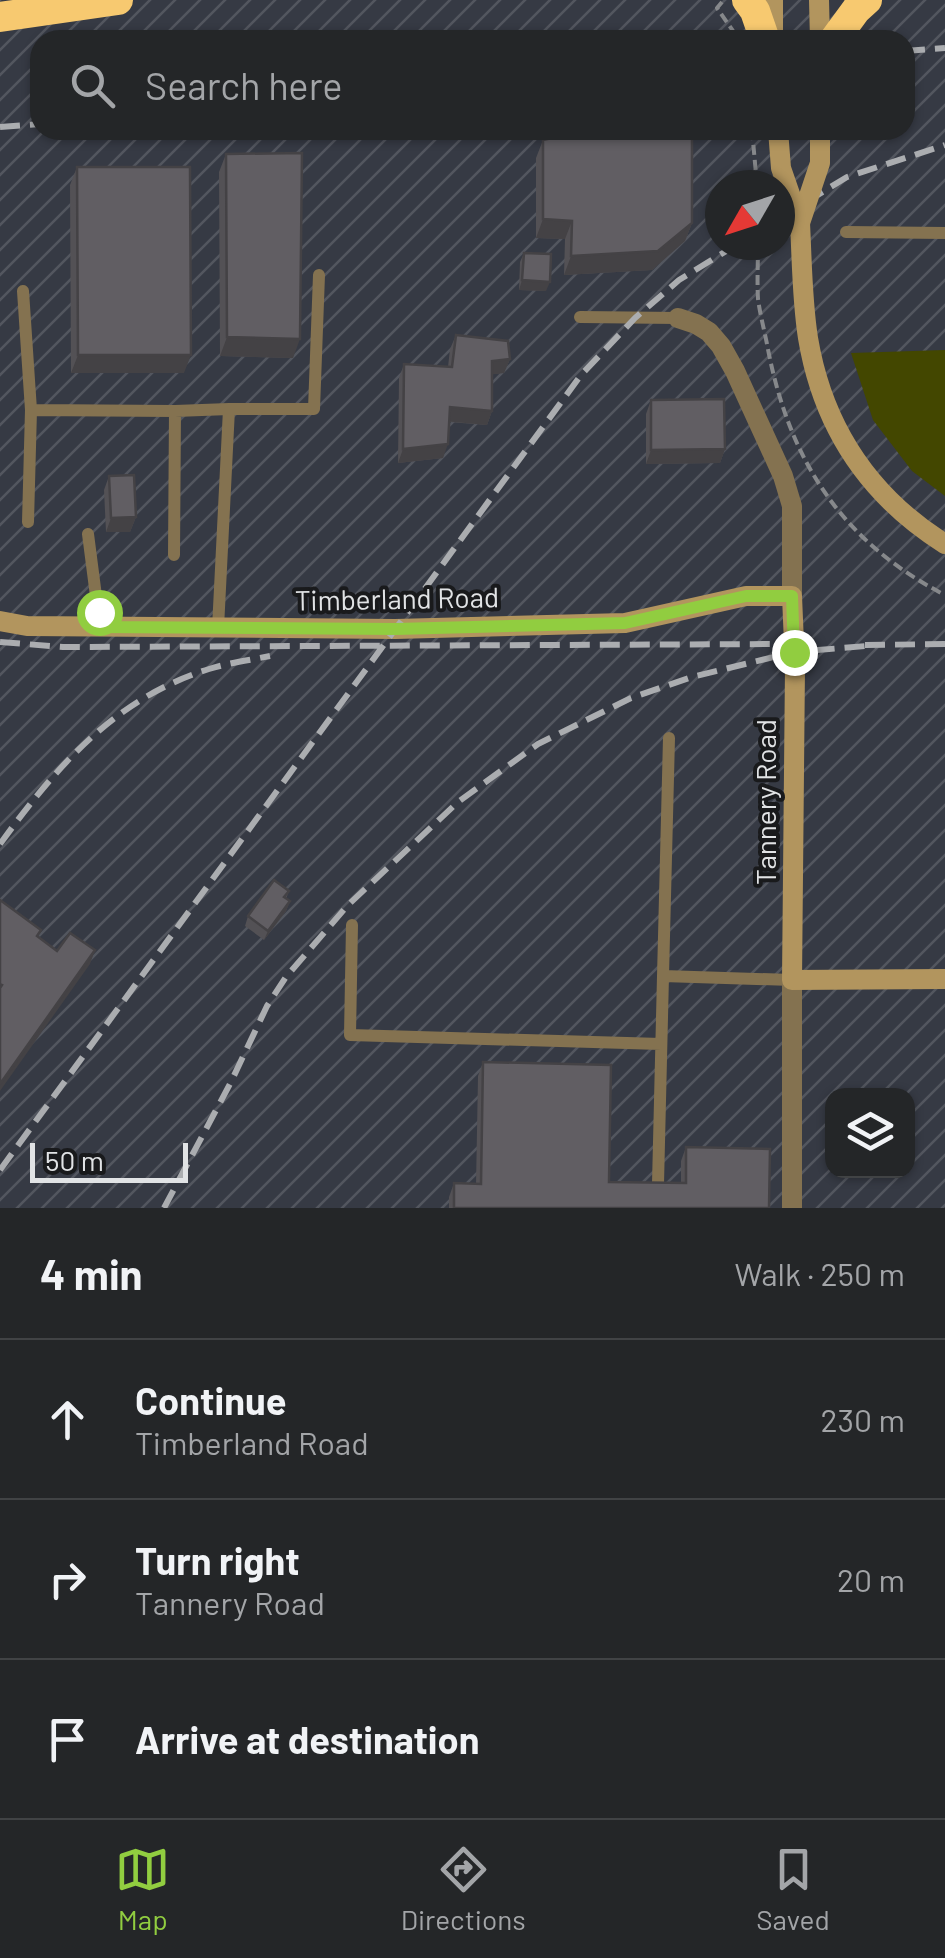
<!DOCTYPE html>
<html lang="en">
<head>
<meta charset="utf-8">
<style>
  body { margin:0; font-family:Barlow,sans-serif; background:#2c2e30; color:#f1f3f6 }
  .controls { position:absolute; right:30px; bottom:30px; display:grid; overflow:hidden; border-radius:20px; box-shadow:0 2px 8px #0004 }
  .controls button { width:90px; height:90px; display:grid; place-items:center; padding:0; border:0; border-bottom:2px solid #414345; background:#242628; color:#f1f3f6; font:50px sans-serif }
  .compass { position:absolute; left:705px; top:170px; width:90px; height:90px; border-radius:50%; background:#242628; box-shadow:0 2px 8px #0004; rotate:231deg }
  .scale { position:absolute; left:30px; bottom:25px; width:158px; box-sizing:border-box; padding-left:10px; border:5px solid #e1e3e5; border-top:0; font-size:28px; line-height:35px; white-space:nowrap; color:#e1e3e5; -webkit-text-stroke:8px #191a1c; paint-order:stroke }
  .stop { position:absolute; width:30px; height:30px; margin:-22px; border:8px solid #91cd40; border-radius:50%; background:#fff }
  .stop.end { background:#91cd40; border-color:#fff; box-shadow:0 2px 10px #0008 }
  .list { margin:0; padding:0; list-style:none }
  h2 { display:flex; justify-content:space-between; align-items:center; height:130px; margin:0; padding:0 40px; font-size:42px }
  h2 small { font-size:32px; font-weight:400; color:#a3a5a8 }
  .list li { display:grid; grid-template-columns:65px 1fr auto; gap:30px; align-items:center; box-sizing:border-box; height:160px; padding:0 40px; border-top:2px solid #414345 }
  .list b { display:block; font-size:38px; white-space:nowrap }
  .list p { margin:0; font-size:32px; white-space:nowrap; color:#a3a5a8 }
  .list em { font-size:32px; font-style:normal; color:#a3a5a8 }
  .icon { flex:none; width:55px; height:55px; fill:none; stroke:currentColor; stroke-width:2; stroke-linecap:round; stroke-linejoin:round }
  .map { position:relative; flex:none; width:945px; height:1208px; overflow:hidden }
  .search { position:absolute; background:#242628; box-shadow:0 2px 8px #0004; left:30px; right:30px; top:30px; height:110px; display:flex; align-items:center; gap:25px; box-sizing:border-box; padding:0 35px; border-radius:30px; color:#a3a5a8; font-size:38px }
  .sheet { height:610px; background:#242628 }
  nav { display:flex; justify-content:space-around; align-items:center; box-sizing:border-box; height:140px; border-top:2px solid #414345; background:#242628; font-size:28px; color:#a3a5a8 }
  nav a { display:grid; justify-items:center; gap:5px }
  nav .on { color:#91cd40 }
  .map>svg:first-child { display:block }
  .industrial { fill:url(#industrial-furrows); fill-rule:evenodd }
  .grass { fill:#434700 }
  .lines { fill:none; stroke-linecap:round; stroke-linejoin:round }
  .path { stroke:#86888b; stroke-width:4; stroke-dasharray:10 5; stroke-linecap:butt }
  .lane { stroke:#847250; stroke-width:12 }
  .street { stroke:#847250; stroke-width:20 }
  .secondary { stroke:#b2955e; stroke-width:20 }
  .highway { stroke:#f7c970; stroke-width:30 }
  .rail { stroke:#abadb0; stroke-width:6; stroke-dasharray:20 10; stroke-linecap:butt }
  .secondary-bridge { stroke:#b2955e; stroke-width:20 }
  .wall { fill:#535155 }
  .shaded-wall { fill:#444245 }
  .building { fill:#615e63; stroke:#444245; stroke-width:2.5 }
  .route { stroke:#91cd40; stroke-width:12 }
  .labels { text-anchor:middle; stroke-width:8; stroke-linejoin:round; paint-order:stroke }
  .street-label { font-size:28px; fill:#e1e3e5; stroke:#191a1c }
</style>
</head>
<body>
<div class="map">
<svg width="945" height="1208" viewBox="0 0 945 1208">
  <defs>
    <pattern id="industrial-furrows" width="10" height="10" patternUnits="userSpaceOnUse" patternTransform="scale(2.5)"><rect width="10" height="10" fill="#363a44"/><path d="M-1 1l2-2M0 10L10 0M9 11l2-2" fill="none" stroke="#53565f"/></pattern>
  </defs>
  <rect width="100%" height="100%" fill="#303236"/>
  <path class="industrial" d="M0,0H945V1208H0ZM40,40H905V130H40ZM720,185H780V245H720ZM832,1096H908V1170H832Z"/>
  <path class="grass" d="M945,350V496L912,471L873,420L851,353Z"/>
  <g class="lines">
    <path class="path" d="M722,2L717,8L733,31
      M752,130L757,185
      M758,245C758,263 757,281 758,299C760,314 764,329 767,344C788,458 840,541 945,595"/>
    <path class="lane" d="M846,232L945,233
      M23,291L31,410
      M580,317L678,318
      M229,409H314L319,275
      M28,522L31,410L175,411L229,409L218,628
      M88,534L100,627
      M174,555L175,411
      M669,738L663,976L792,980
      M352,925L350,1035L661,1044
      M658,1184L663,976"/>
    <path class="street" d="M678,318L696,324L709,332L721,346L735,371L783,476L792,506V596
      M792,1208V980"/>
    <path class="secondary" d="M819,0L820,40
      M773,40V0
      M800,223C802,261 802,300 808,338C823,428 869,496 945,544
      M0,621L27,626L395,629L625,623L746,596H792L795,667L792,980L945,979"/>
    <path class="highway" d="M747,0L755,11L765,40
      M0,17L118,0
      M834,40L856,10L867,0"/>
    <path class="rail" d="M905,51L945,48
      M0,127L40,124
      M780,218L847,177L945,145
      M0,642L63,647L785,644
      M865,645L945,644
      M0,844C56,767 115,698 209,669C228,663 250,660 270,656
      M0,1170L581,375L635,318L679,280L736,245
      M164,1208L231,1082L267,1006L286,977L348,905L458,802L538,744L631,698L692,677L794,652L878,645"/>
    <path class="secondary-bridge" d="M778,130L781,168L800,223
      M800,223L820,163V130"/>
  </g>
  <path class="wall" d="M543,140L692,223L685,241L652,270L564,275L565,239L536,238V158Z
    M226,154L293,358L220,356L219,172Z
    M77,167L184,373H71L70,185Z
    M524,253L546,291L519,290L520,262Z
    M456,335L510,359L504,373L492,374V411L487,425L449,422L443,458L398,463L399,378L404,364L448,367L450,349Z
    M651,400L725,449L720,463L646,464V414Z
    M109,476L136,517L130,532H106L104,490Z
    M289,891L286,899L290,901L286,911L264,940L245,926L248,916Z
    M483,1062L609,1182L681,1183V1161L686,1147L769,1208H449V1197L454,1183L476,1184L478,1076Z"/>
  <path class="shaded-wall" d="M543,219L572,221L565,239L536,238Z
    M692,223L685,241L652,270L564,275L571,256Z
    M522,280L550,282L546,291L519,290Z
    M227,337L300,339L293,358L220,356Z
    M78,355H191L184,373H71Z
    M510,359L504,373L487,375L492,361Z
    M450,407L492,411L487,425L444,421Z
    M448,444L443,458L398,463L403,449Z
    M725,449L720,463L646,464L651,450Z
    M136,517L130,532H106L111,518Z
    M290,901L286,911L264,940L268,931Z
    M95,950L90,964L0,1091V1084Z"/>
  <path class="building" d="M570,134H692V223L658,251L571,256L572,221L543,219V140Z
    M302,153L300,339L227,337L226,154Z
    M77,167H190L191,355H78Z
    M524,253L551,254L550,282L522,280Z
    M456,335L508,341L510,359L492,361V411L450,407L448,444L403,449L404,364L452,367Z
    M724,399L725,449L651,450V400Z
    M134,475L136,517L111,518L109,476Z
    M274,880L289,891L284,897L290,901L268,931L248,916Z
    M0,900L41,930L37,936L57,951L70,933L95,950L0,1084V988L2,985L0,984Z
    M483,1062L611,1065L609,1182L686,1183V1147L770,1149L769,1208H454V1183L481,1184Z"/>
  <g class="lines">
    <path class="route" d="M99,612L100,627L396,629L625,623L746,596H792L794,652"/>
  </g>
  <g class="labels">
    <g class="street-label">
      <text transform="translate(397 599) rotate(-1)" y="10">Timberland Road</text>
      <text transform="translate(766 802) rotate(-90)" y="10">Tannery Road</text>
    </g>
  </g>
</svg>
<div class="controls">
<button><svg class="icon" aria-label="layers" viewBox="0 0 24 24"><path d="M12 4l9 5-9 5-9-5zM3 14l9 5 9-5"/></svg></button>
</div>
<svg class="compass" viewBox="-18 -18 36 36"><path d="M0-13l5 13h-10z" fill="#e53935"/><path d="M0 13l5-13h-10z" fill="#a3a5a8"/></svg>
<div class="scale">50 m</div>
<div class="stop" style="left:99px;top:612px"></div>
<div class="stop end" style="left:794px;top:652px"></div>
<div class="search"><svg class="icon" aria-label="search" viewBox="0 0 24 24"><circle cx="10" cy="10" r="6"/><path d="M15 15l6 6"/></svg>Search here</div>
</div>
<section class="sheet">
<h2>4 min<small>Walk · 250 m</small></h2>
<ul class="list">
<li><svg class="icon" aria-label="ahead" viewBox="0 0 24 24"><path d="M12 20V5M6 11l6-6 6 6"/></svg><div><b>Continue</b><p>Timberland Road</p></div><em>230 m</em></li>
<li><svg class="icon" aria-label="right" viewBox="0 0 24 24"><path d="M7 20v-9h11M14 6l5 5-5 5"/></svg><div><b>Turn right</b><p>Tannery Road</p></div><em>20 m</em></li>
<li><svg class="icon" aria-label="arrive" viewBox="0 0 24 24"><path d="M6 21V4h12l-3 4 3 4H6"/></svg><div><b>Arrive at destination</b></div></li>
</ul>
</section>
<nav>
<a class="on"><svg class="icon" aria-label="map" viewBox="0 0 24 24"><path d="M3 6l6-2 6 2 6-2v14l-6 2-6-2-6 2zM9 4v14M15 6v14"/></svg>Map</a>
<a><svg class="icon" aria-label="directions" viewBox="0 0 24 24"><path d="M12 3l9 9-9 9-9-9zM9 14v-3h6M13 9l2 2-2 2"/></svg>Directions</a>
<a><svg class="icon" aria-label="saved" viewBox="0 0 24 24"><path d="M7 4h10v16l-5-4-5 4z"/></svg>Saved</a>
</nav>
</body>
</html>
